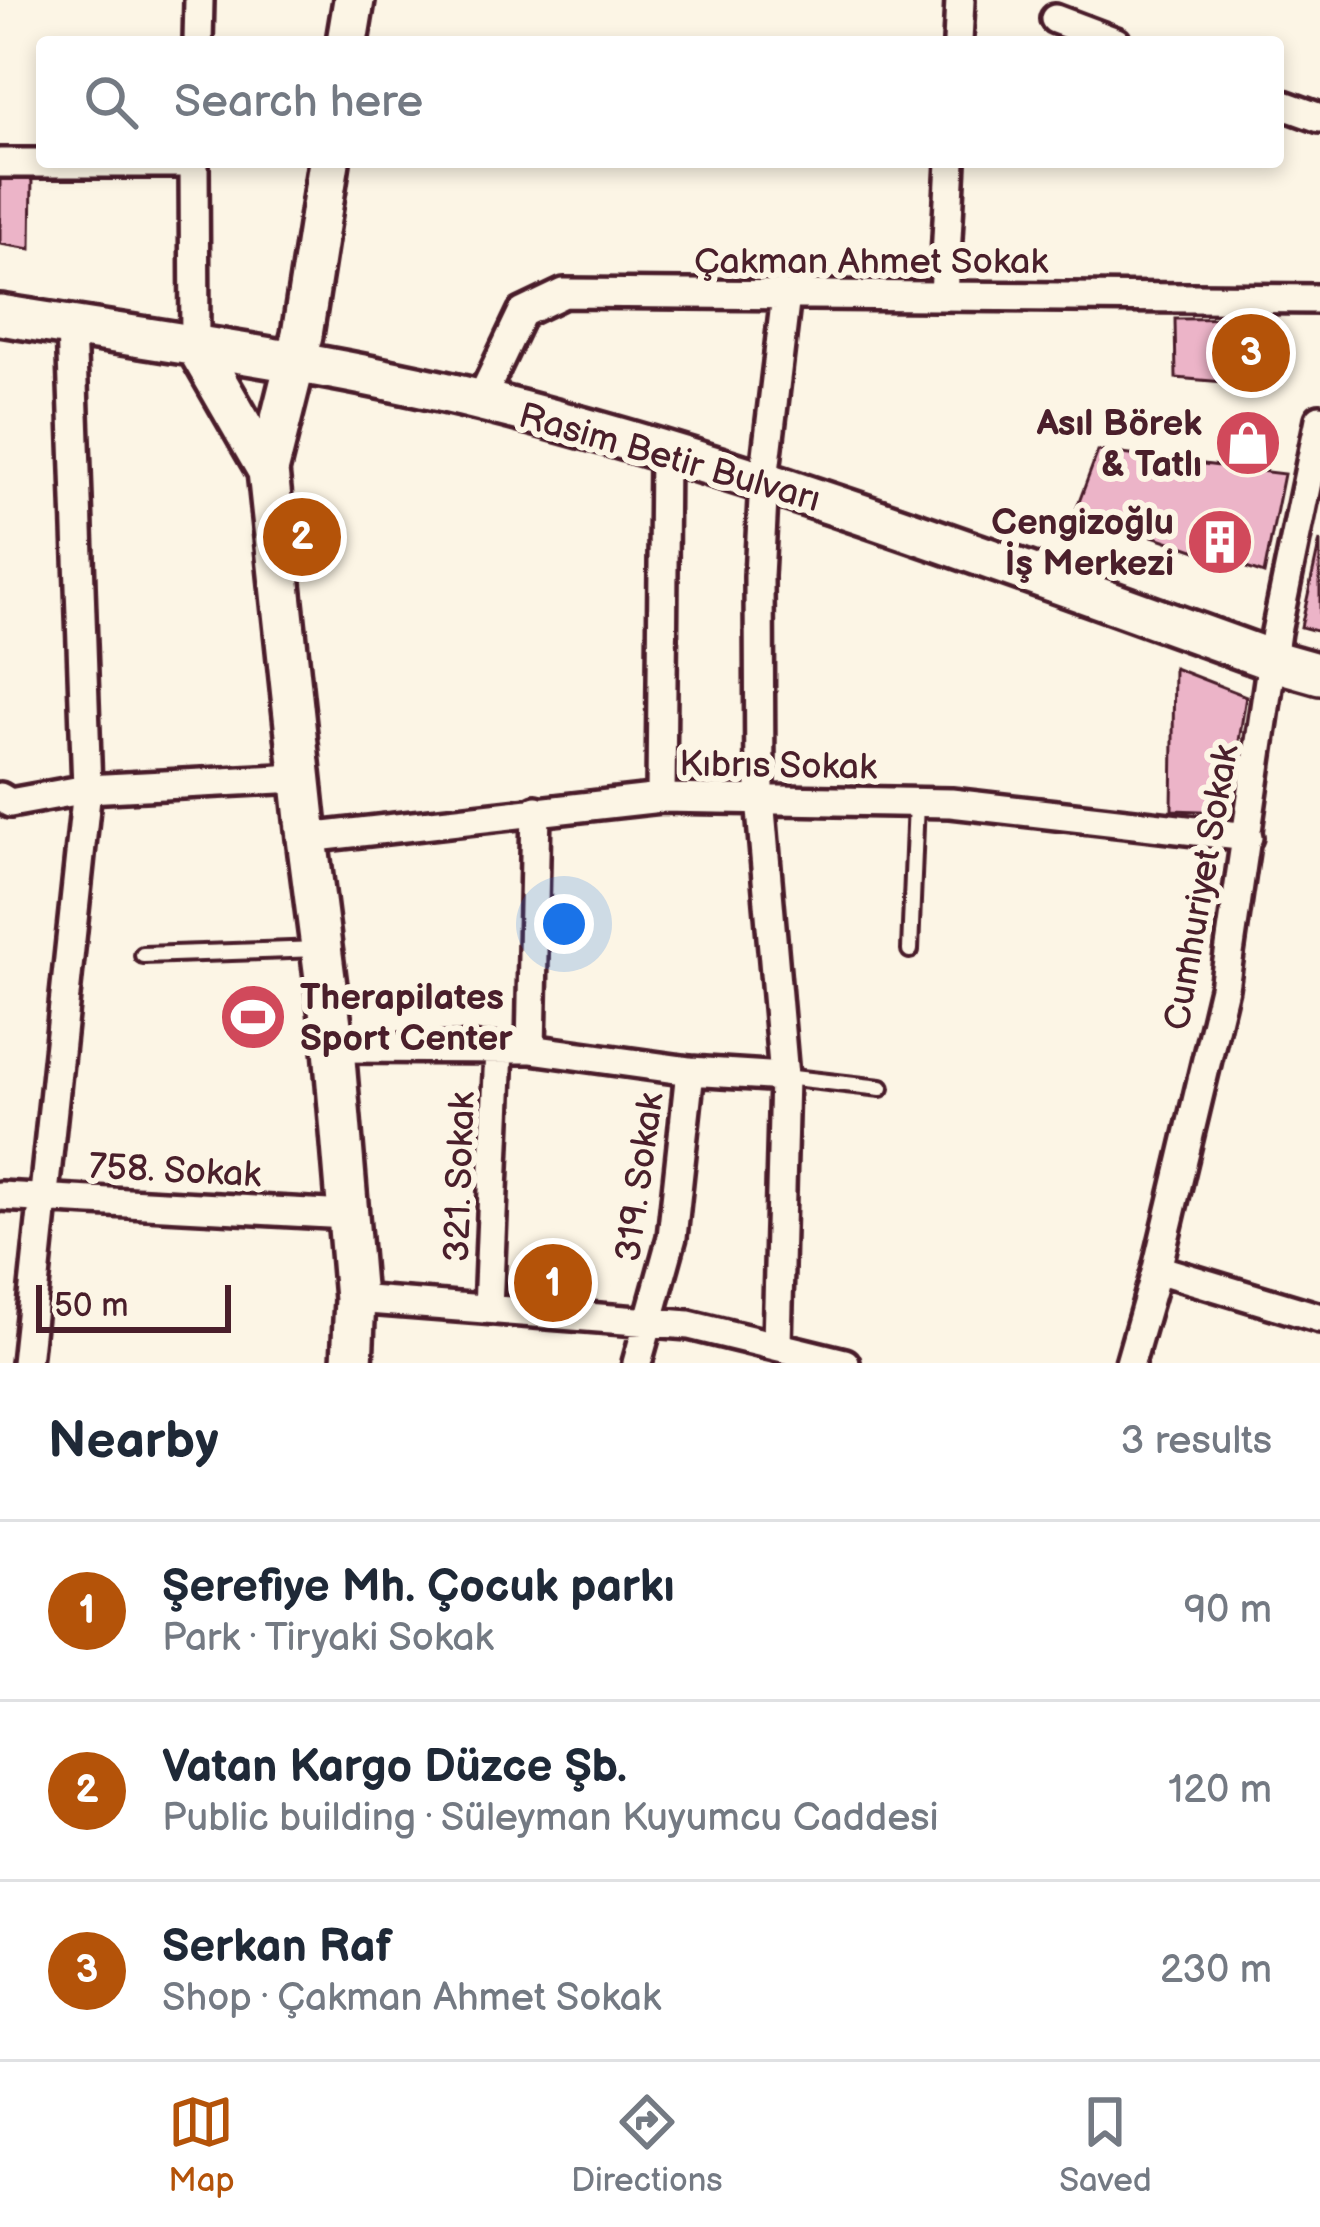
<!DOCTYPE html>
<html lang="en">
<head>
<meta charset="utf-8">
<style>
  body { margin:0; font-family:"Balsamiq Sans",sans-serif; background:#f2f2f3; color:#1f2937 }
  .scale { position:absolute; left:36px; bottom:30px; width:195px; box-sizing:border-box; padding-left:12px; border:6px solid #4a1f2b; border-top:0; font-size:33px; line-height:42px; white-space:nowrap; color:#4a1f2b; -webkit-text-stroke:9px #fcf5e5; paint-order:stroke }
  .you { position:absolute; left:564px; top:924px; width:42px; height:42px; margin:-30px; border:9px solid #fff; border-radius:50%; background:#1a73e8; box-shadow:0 0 0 18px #1a73e833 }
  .badge { display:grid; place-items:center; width:78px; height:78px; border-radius:50%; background:#b45309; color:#fff; font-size:39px; font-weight:700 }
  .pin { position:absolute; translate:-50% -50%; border:6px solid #fff; box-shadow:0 3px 12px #0006 }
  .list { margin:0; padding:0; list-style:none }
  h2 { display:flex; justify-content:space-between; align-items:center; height:156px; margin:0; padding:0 48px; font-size:51px }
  h2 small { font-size:39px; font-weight:400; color:#747a83 }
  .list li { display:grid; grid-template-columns:78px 1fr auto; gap:36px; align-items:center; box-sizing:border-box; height:180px; padding:0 48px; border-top:3px solid #e0e1e3 }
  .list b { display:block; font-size:45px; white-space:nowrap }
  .list p { margin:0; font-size:39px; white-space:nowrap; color:#747a83 }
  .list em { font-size:39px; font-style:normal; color:#747a83 }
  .icon { flex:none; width:66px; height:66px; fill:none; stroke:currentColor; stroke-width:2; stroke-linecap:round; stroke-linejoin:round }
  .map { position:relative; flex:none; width:1320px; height:1363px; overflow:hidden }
  .search { position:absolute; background:#fff; box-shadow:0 6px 18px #0003; left:36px; right:36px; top:36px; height:132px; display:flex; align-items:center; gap:30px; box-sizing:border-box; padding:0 42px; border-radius:12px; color:#747a83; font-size:45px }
  .sheet { height:696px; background:#fff }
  nav { display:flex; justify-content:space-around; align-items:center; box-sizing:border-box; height:168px; border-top:3px solid #e0e1e3; background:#fff; font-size:33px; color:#747a83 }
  nav a { display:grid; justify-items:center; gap:6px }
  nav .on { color:#b45309 }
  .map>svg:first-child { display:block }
  .building { fill:#ecb4c8; stroke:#4a1f2b; stroke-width:3 }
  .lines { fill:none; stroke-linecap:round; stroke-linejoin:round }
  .lane-casing { stroke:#4a1f2b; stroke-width:22 }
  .street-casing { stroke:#4a1f2b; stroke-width:36 }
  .secondary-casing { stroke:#4a1f2b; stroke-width:48 }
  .lane { stroke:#fcf5e5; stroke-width:14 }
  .street { stroke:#fcf5e5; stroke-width:27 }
  .secondary { stroke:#fcf5e5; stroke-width:39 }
  .labels { text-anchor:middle; stroke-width:12; stroke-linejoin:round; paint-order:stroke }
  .street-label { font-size:36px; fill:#4a1f2b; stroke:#fcf5e5 }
  .poi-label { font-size:36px; font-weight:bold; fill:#4a1f2b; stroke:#fcf5e5; text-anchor:end }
</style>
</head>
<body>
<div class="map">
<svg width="1320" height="1363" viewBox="0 0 1320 1363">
  <rect width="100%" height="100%" fill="#fcf5e5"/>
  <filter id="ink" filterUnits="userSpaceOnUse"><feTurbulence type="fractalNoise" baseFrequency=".00833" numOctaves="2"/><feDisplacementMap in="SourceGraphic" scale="24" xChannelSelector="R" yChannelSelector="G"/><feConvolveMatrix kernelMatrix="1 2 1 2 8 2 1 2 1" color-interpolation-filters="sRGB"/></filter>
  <g filter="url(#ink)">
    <path class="building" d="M32,176L31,249L0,244V177Z
      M1272,318L1261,385L1176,378L1175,319Z
      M1098,451L1284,474L1264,574L1076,510Z
      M1320,540V632L1301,627Z
      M1174,668L1246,696L1228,812L1172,810Z"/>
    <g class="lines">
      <g class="lane-casing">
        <path id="lane" d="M910,950L916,802
          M143,955L318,949
          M784,1077L881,1088"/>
      </g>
      <g class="street-casing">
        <path id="street" d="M1055,19L1116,42
          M198,42L199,0
          M958,42L960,0
          M1278,103L1320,118
          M194,162L195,344
          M0,163H194
          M944,296L951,162
          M480,401L522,313L564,293L1320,299
          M0,797L10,803L87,789L300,778
          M661,798L664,451
          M307,838L661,798L951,803L1248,837
          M334,1048L531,1049L690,1071L784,1077
          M531,1049L536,810
          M0,1196L347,1215
          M1157,1269L1320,1318
          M355,1299L689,1325L845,1363
          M488,1309L499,1049
          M777,1343L784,1077L760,798L759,576L764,480L786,295
          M26,1363L87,789L71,326
          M637,1363L672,1237L690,1071
          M1130,1363L1157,1269L1224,988L1276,632L1320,419"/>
      </g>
      <g class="secondary-casing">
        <path id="secondary" d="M347,42L354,0
          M329,162L302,335L268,471L307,838L334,1048L355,1299L352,1363
          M0,315C161,341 323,362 482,401C752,468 1012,567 1274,661L1320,674
          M195,344L268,471"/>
      </g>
      <use href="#lane" class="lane"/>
      <use href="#street" class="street"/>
      <use href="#secondary" class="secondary"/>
    </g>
  </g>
  <defs>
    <g id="shop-disc" transform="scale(3.45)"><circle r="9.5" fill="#d1495b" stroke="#fcf5e5"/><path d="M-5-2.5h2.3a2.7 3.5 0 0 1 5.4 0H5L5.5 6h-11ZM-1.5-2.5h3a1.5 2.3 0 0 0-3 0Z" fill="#fff"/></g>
    <g id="building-disc" transform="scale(3.45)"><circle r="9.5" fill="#d1495b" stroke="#fcf5e5"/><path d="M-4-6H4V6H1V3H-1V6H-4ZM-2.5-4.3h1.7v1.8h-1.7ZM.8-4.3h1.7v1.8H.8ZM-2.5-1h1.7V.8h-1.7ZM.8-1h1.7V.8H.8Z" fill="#fff"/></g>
    <g id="stadium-disc" transform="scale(3.45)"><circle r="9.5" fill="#d1495b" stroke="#fcf5e5"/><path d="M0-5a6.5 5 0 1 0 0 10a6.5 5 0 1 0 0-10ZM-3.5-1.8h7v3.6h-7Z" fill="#fff"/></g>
  </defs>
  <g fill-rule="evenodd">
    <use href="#shop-disc" x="1248" y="443"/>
    <use href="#building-disc" x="1220" y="542"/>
    <use href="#stadium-disc" x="253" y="1017"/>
  </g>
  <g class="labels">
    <g class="street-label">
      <text x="871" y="273">Çakman Ahmet Sokak</text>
      <text transform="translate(670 456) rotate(16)" y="13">Rasim Betir Bulvarı</text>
      <text transform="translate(778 764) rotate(1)" y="13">Kıbrıs Sokak</text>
      <text transform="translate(1200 887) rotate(-80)" y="13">Cumhuriyet Sokak</text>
      <text transform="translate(175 1169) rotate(3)" y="13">758. Sokak</text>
      <text transform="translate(458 1177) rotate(-88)" y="13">321. Sokak</text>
      <text transform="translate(638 1177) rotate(-82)" y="13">319. Sokak</text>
    </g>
    <g class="poi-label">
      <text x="1202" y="435">Asıl Börek<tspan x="1202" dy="41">&amp; Tatlı</tspan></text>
      <text x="1174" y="534">Cengizoğlu<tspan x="1174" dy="41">İş Merkezi</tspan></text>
      <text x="300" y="1009" text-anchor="start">Therapilates<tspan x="300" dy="41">Sport Center</tspan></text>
    </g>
  </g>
</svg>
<div class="scale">50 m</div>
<div class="you"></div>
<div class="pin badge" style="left:553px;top:1283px">1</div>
<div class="pin badge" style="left:302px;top:537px">2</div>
<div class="pin badge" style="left:1251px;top:353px">3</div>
<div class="search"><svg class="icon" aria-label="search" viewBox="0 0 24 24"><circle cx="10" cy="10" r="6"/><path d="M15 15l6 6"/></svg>Search here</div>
</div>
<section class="sheet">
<h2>Nearby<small>3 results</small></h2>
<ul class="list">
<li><span class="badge">1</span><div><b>Şerefiye Mh. Çocuk parkı</b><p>Park · Tiryaki Sokak</p></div><em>90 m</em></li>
<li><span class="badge">2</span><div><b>Vatan Kargo Düzce Şb.</b><p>Public building · Süleyman Kuyumcu Caddesi</p></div><em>120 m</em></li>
<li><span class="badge">3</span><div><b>Serkan Raf</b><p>Shop · Çakman Ahmet Sokak</p></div><em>230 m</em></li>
</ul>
</section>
<nav>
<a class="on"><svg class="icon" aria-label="map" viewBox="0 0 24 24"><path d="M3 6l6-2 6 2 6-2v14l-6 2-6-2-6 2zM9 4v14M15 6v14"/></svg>Map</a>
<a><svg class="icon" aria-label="directions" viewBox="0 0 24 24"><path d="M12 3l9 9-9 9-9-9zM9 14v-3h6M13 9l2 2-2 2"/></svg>Directions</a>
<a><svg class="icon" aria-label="saved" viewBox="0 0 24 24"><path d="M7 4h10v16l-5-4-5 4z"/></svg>Saved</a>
</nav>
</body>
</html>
